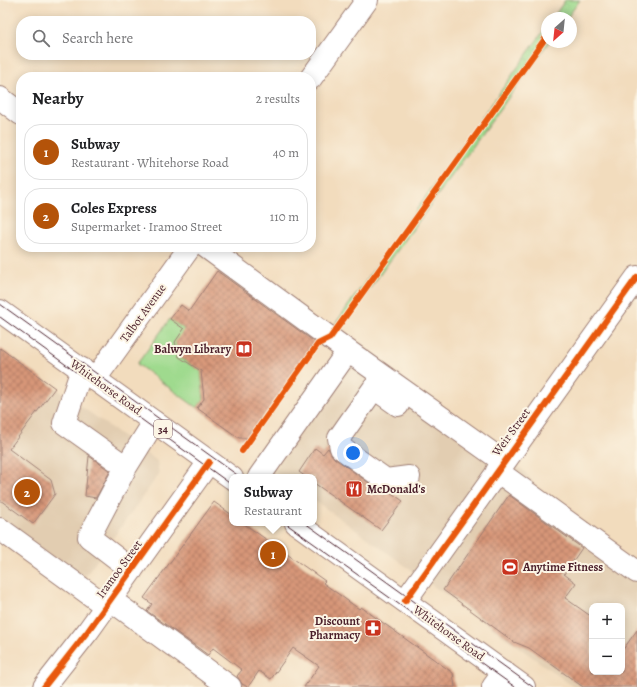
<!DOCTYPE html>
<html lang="en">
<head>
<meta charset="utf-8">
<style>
  body { margin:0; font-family:Alegreya,serif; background:#f6f6f6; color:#202124 }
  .controls { position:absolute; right:12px; bottom:12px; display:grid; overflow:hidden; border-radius:8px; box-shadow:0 2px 10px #0003 }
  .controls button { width:36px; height:36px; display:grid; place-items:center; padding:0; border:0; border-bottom:1px solid #e0e0e0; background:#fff; color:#202124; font:20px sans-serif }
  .compass { position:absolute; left:541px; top:12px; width:36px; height:36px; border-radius:50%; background:#fff; box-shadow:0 2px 10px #0003; rotate:207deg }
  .you { position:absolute; left:353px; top:453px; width:14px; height:14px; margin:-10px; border:3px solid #fff; border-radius:50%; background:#1a73e8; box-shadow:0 0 0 6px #1a73e833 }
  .badge { display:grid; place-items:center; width:26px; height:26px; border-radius:50%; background:#b45309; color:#fff; font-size:13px; font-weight:700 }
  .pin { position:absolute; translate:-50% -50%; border:2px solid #fff; box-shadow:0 1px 4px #0006 }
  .popup { position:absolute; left:229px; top:474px; width:88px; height:52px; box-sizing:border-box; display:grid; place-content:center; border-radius:8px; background:#fff; filter:drop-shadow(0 1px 3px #0005); font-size:13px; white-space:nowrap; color:#757577 }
  .popup b { font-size:15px; color:#202124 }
  .popup::after { content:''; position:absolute; left:50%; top:100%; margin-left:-8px; border:8px solid transparent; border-top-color:#fff }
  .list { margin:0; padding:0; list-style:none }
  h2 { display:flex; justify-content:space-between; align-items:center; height:52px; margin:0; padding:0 16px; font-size:17px }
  h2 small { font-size:13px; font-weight:400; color:#757577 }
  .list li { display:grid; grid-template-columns:26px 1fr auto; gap:12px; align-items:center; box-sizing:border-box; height:56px; margin:0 8px 8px; padding:0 8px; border:1px solid #e0e0e0; border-radius:16px }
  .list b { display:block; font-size:15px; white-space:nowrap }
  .list p { margin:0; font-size:13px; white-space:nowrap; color:#757577 }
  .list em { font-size:13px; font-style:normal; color:#757577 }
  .icon { flex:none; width:22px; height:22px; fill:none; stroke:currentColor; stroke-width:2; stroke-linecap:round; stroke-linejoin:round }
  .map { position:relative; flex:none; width:637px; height:687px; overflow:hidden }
  .search { position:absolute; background:#fff; box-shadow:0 2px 10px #0003; left:16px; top:16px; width:300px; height:44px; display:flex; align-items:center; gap:10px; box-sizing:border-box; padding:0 14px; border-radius:16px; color:#757577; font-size:15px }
  .panel { position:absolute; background:#fff; box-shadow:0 2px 10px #0003; left:16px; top:72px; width:300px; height:180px; border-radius:16px }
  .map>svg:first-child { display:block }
  .built { fill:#e2cdb1; fill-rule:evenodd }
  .park { fill:url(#park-crowns); stroke:#747c5c }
  .garden { fill:#9fda8e; stroke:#747c5c }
  .building { fill:url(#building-cross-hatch) }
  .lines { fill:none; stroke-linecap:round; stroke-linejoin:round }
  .minor-casing { stroke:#9e7e74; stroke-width:24 }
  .major-casing { stroke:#9e7e74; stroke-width:24 }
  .minor { stroke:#fff; stroke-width:22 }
  .major { stroke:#fff; stroke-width:22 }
  .tram { stroke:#4a1f2b; stroke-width:1 }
  .cycleway-casing { stroke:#fcf5e5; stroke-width:8 }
  .cycleway { stroke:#e8590c; stroke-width:6 }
  .labels { text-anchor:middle; stroke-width:4; stroke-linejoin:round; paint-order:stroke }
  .shield { fill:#fcf5e5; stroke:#7f5f63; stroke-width:1 }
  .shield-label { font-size:11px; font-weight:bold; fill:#4a1f2b }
  .street-label { font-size:12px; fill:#4a1f2b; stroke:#fcf5e5 }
  .poi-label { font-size:12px; font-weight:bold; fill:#4a1f2b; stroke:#fcf5e5; text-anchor:end }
</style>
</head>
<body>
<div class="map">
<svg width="637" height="687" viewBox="0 0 637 687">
  <defs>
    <pattern id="park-crowns" width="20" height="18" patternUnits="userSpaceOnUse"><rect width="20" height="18" fill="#9fda8e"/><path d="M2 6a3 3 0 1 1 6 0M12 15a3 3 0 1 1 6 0" fill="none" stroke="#8abb7b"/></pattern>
    <pattern id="building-cross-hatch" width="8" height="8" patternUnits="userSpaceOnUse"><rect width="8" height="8" fill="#d79678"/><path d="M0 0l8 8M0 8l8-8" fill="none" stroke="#b07a63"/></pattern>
  </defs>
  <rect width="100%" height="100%" fill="#fcf5e5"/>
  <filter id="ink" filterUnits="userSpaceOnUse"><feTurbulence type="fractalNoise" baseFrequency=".025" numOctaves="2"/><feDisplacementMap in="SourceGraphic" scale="8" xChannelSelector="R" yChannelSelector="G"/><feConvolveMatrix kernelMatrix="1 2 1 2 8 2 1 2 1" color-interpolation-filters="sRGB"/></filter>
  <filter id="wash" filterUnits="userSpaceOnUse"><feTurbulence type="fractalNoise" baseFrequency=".012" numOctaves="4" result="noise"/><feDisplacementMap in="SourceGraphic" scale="16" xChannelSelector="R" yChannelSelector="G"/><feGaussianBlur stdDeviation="0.9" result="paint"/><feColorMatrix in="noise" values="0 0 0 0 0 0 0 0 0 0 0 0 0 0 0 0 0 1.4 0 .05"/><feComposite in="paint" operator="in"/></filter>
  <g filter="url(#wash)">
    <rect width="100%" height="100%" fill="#f2dcbd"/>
    <path class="built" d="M0,348L157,461L159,474L82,581L0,520Z
      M357,351L524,471L584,545L637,583V687H574L314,500V477H282L274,471ZM592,606H622V672H592Z"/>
    <path class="park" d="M565,0H580L567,18H553Z
      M547,26V42H549L336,335L330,331Z"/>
    <path class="garden" d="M170,319L184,329L179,357L201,371L204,399L197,408L137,364Z"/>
    <g id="blocks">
      <path class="building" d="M217,271L316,343L248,438H239L197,408L204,399L201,371L179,357L175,342L184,329L170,319L181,305L189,311Z
        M0,348L55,388L9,449L51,480L55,494L33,524L0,500Z
        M315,448L323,454L328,448L334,458L379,490L390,492L403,501L381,530L314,483V477H306L299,472Z
        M89,456L110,471L96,498L85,496Z
        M509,495L582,548L564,574L576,583L565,598L592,617V672H622V651L637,630V687H583L529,648L514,642L443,590Z
        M214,502L232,515V523H243L325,581L323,583L359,609L361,607L453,673L455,687H304L319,666L293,648L271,679L259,671L248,687L242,684L237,676L242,670L213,648L208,655L147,611L152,604L144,598Z"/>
    </g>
  </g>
  <g filter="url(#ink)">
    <use href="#blocks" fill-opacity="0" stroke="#9e7e74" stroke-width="1"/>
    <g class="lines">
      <g class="minor-casing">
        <path id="minor" d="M311,78L367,0
          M0,98L21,114
          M206,247L348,351L504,462
          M82,369L64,423L126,467
          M95,379L190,247
          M398,405L374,388L339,438L341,448L386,480L409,477
          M497,471L637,572
          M259,477L348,351
          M0,529L106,606
          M132,570L89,537L126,467L154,422
          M111,600L230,687
          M405,601L637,277
          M44,687L88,631L209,462
          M493,687L504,672"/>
      </g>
      <g class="major-casing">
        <path id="major" d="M0,311L232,478
          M296,523L524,687"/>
      </g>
      <use href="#minor" class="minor"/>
      <use href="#major" class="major"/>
      <path class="tram" d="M0,304L240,477
        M0,317L232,485
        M285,523L515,687
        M305,523L533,687"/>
      <g class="cycleway-casing">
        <path id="cycleway" d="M242,451L318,344L330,338L547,36
          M405,601L637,277
          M44,687L88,631L209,462"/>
      </g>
      <use href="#cycleway" class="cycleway"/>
    </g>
  </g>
  <defs>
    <g id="library-square" transform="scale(0.9)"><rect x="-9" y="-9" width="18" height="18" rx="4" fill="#c8321e" stroke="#fcf5e5"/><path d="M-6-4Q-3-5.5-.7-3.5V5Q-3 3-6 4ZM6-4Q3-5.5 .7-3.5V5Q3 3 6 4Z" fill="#fff"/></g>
    <g id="restaurant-square" transform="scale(0.9)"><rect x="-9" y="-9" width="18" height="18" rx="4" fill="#c8321e" stroke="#fcf5e5"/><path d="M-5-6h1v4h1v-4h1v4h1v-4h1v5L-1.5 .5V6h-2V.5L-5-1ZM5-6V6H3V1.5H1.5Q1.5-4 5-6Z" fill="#fff"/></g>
    <g id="stadium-square" transform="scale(0.9)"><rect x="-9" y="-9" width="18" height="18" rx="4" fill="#c8321e" stroke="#fcf5e5"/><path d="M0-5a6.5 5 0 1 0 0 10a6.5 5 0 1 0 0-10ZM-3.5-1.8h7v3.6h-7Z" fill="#fff"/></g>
    <g id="pharmacy-square" transform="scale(0.9)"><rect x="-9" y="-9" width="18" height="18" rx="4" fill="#c8321e" stroke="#fcf5e5"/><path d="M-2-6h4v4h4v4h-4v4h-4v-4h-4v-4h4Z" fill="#fff"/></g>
  </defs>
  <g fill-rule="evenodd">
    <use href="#library-square" x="244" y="349"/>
    <use href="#restaurant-square" x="354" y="489"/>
    <use href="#stadium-square" x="510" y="567"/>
    <use href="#pharmacy-square" x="373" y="628"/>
  </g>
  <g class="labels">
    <rect class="shield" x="154" y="420" width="18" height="18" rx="3"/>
    <g class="shield-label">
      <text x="163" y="433">34</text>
    </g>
    <g class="street-label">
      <text transform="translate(143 313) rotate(-54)" y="4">Talbot Avenue</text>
      <text transform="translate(106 387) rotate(36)" y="4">Whitehorse Road</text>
      <text transform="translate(511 432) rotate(-54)" y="4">Weir Street</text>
      <text transform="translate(119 569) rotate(-54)" y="4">Iramoo Street</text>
      <text transform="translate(449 633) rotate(36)" y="4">Whitehorse Road</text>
    </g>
    <g class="poi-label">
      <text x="231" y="353">Balwyn Library</text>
      <text x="367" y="493" text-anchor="start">McDonald's</text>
      <text x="523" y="571" text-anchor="start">Anytime Fitness</text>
      <text x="360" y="625">Discount<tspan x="360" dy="14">Pharmacy</tspan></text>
    </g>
  </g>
</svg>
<div class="controls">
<button>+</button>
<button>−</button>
</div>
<svg class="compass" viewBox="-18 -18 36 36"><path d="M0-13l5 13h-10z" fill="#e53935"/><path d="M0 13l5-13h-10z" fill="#757577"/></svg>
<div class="you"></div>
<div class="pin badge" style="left:273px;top:554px">1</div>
<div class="popup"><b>Subway</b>Restaurant</div>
<div class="pin badge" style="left:27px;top:492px">2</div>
<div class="search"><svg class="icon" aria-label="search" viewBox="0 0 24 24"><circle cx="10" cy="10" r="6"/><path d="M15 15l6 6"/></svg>Search here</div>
<section class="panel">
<h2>Nearby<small>2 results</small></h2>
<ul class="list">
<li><span class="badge">1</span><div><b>Subway</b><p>Restaurant · Whitehorse Road</p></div><em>40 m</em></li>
<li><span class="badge">2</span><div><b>Coles Express</b><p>Supermarket · Iramoo Street</p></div><em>110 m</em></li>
</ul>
</section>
</div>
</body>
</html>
